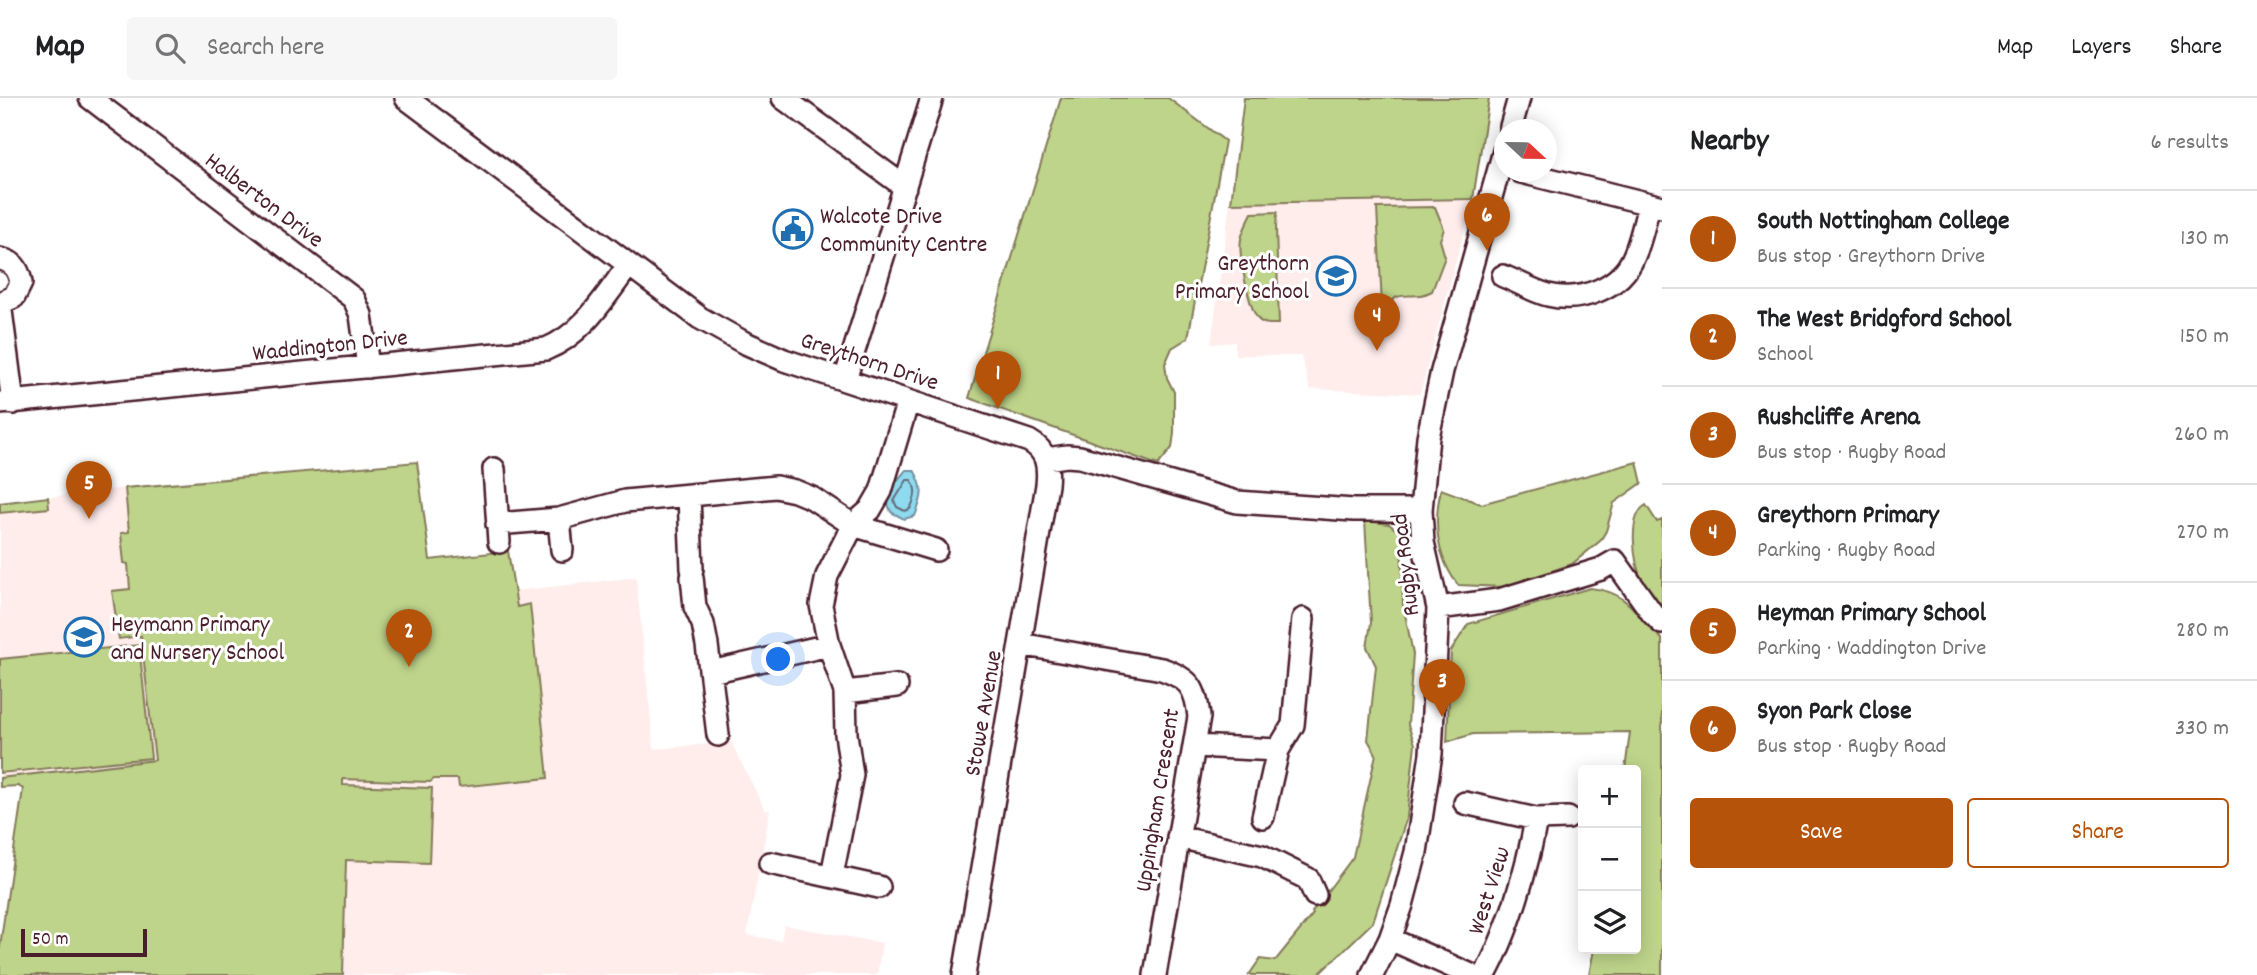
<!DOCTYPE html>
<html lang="en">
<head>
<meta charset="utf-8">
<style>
  body { margin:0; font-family:Dekko,sans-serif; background:#f6f6f6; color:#202124 }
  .controls { position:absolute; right:21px; bottom:21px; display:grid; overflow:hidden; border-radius:7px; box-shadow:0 4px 18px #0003 }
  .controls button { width:63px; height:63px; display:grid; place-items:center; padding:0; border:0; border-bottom:2px solid #e0e0e0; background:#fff; color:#202124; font:35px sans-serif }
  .compass { position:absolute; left:1494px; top:21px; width:63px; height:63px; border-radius:50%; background:#fff; box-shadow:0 4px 18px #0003; rotate:112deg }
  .scale { position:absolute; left:21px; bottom:18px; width:126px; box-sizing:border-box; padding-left:7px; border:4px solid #4a1f2b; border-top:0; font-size:19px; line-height:24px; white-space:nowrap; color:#4a1f2b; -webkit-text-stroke:5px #fff; paint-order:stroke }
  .you { position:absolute; left:779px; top:562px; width:24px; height:24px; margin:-18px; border:5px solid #fff; border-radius:50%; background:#1a73e8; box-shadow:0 0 0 10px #1a73e833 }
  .badge { display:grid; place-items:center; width:46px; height:46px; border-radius:50%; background:#b45309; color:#fff; font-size:23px; font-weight:700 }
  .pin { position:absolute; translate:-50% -58px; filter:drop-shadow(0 2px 4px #0008) }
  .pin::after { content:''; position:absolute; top:37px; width:24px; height:21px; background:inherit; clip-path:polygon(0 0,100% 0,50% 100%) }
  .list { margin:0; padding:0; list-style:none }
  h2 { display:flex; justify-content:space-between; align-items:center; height:91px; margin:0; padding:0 28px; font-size:30px }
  h2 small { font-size:23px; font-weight:400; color:#757577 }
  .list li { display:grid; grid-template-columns:46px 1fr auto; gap:21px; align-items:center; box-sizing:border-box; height:98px; padding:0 28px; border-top:2px solid #e0e0e0 }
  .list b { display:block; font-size:26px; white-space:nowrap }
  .list p { margin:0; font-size:23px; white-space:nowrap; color:#757577 }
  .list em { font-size:23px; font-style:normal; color:#757577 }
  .actions { display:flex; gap:14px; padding:21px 28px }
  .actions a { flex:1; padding:16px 0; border:2px solid #b45309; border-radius:7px; text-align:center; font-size:24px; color:#b45309 }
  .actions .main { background:#b45309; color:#fff }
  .icon { flex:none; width:38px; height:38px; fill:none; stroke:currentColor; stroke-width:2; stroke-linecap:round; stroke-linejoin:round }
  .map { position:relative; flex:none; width:1662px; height:877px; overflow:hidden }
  header { display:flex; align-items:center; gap:42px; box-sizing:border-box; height:98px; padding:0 35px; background:#fff; border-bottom:2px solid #e0e0e0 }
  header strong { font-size:33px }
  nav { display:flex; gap:38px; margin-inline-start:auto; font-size:24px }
  .search { width:490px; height:63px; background:#f6f6f6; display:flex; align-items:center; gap:18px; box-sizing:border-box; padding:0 24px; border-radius:7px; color:#757577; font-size:26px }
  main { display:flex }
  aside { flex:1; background:#fff }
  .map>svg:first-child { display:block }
  .built { fill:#ffedec }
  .green { fill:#bed48a; stroke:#847a5a; stroke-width:2 }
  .water { fill:#8edaee; stroke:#738fa0; stroke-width:2 }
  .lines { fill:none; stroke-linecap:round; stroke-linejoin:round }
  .shore { stroke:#656a79; stroke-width:2 }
  .minor-casing { stroke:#4a1f2b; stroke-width:26 }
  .minor { stroke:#fff; stroke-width:21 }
  .labels { text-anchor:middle; stroke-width:6; stroke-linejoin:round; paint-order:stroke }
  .street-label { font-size:24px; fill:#4a1f2b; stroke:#fff }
  .poi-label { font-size:24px; fill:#4a1f2b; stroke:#fff; text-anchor:start }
</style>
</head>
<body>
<header>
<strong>Map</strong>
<div class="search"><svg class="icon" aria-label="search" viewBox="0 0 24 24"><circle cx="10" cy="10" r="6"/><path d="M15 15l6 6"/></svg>Search here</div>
<nav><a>Map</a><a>Layers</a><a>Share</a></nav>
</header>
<main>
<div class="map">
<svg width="1662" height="877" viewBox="0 0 1662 877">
  <rect width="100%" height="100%" fill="#fff"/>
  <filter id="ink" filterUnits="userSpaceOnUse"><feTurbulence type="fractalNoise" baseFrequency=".0143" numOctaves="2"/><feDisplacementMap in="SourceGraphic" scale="14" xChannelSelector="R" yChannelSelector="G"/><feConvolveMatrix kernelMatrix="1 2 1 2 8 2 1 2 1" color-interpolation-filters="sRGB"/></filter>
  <g filter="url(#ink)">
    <path class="built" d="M1244,0H1489L1473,101L1420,296L1310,291L1301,258L1235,257V244L1211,246Z
      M417,364L430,462L509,452L515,493L636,479L654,651L731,644L765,712H770L747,837L781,843L784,827L882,845L877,877H0V848L23,691L18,688L0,689V405L125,390Z"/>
    <path class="green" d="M1061,0H1168L1225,43L1188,240L1172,250L1165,266L1167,280L1174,294V335L1172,350L1158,367L969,300Z
      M1244,0H1489L1473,101L1231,105Z
      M1435,109L1444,131L1440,142L1445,159L1432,193C1417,201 1409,195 1397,199C1391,202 1390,207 1382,208L1377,110Z
      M1277,114L1276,130L1279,226C1271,226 1263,227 1258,221C1249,210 1238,156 1241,141C1243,132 1248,123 1252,115Z
      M417,364L430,462L508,453L517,509L530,506L548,680L459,689L458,681H434L430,684L343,681V687L432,690L429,765L346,762L343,877H0V848L23,691L18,688L0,689V680L155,662L141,538L119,541L112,493L130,491L128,466L124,465L121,435L129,434L125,390Z
      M1637,364L1642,385L1614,405L1606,433L1600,443L1572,466L1504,489L1458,487C1437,459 1433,425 1441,391L1481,406Z
      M48,399L49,410L0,415V405Z
      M1646,407L1657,424L1662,422V517C1656,507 1647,496 1642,484C1635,466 1626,419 1646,407Z
      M1365,423L1389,426L1401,436L1403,506L1413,556L1408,627L1415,646L1407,719L1373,824L1318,877H1249L1260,861L1275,863L1313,816L1312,814L1353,759L1376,656L1368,642L1376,568L1367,549L1371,525Z
      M1590,490C1630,494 1635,517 1662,541V877H1589L1594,851H1636V672H1625L1630,634L1473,636L1447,644L1451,553L1468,526Z
      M139,547L151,660L0,675V561Z"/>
    <path class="water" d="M906,372H914C925,391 923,398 915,418L904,421L891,414L887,403L895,385Z"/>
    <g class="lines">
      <path class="shore" d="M907,382H911C918,392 915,401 910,411L905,413L897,409L894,403Z"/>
      <g class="minor-casing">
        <path id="minor" d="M90,0L354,201L361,217L368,269
          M406,0L700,220L743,244L784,262L1029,343C1047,353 1049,367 1047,387L964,877
          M783,0L905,89
          M1510,32L1519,0
          M1521,74L1662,109
          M0,161C13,163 19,172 21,185L14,199L0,205
          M1503,178C1518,184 1533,193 1548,197C1581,205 1621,190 1634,158C1641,142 1645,123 1649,106
          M0,205L13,305
          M845,282L932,0
          M0,305L546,251C584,236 605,198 629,167
          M1046,361L1067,358L1080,359L1237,404L1354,412H1421
          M494,371L499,444
          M689,398L692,471
          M559,421L562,452
          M497,426L559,421L625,403L776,389L795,393L812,400L853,427L936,452
          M692,479L695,509L703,526L707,547L718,637
          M1438,510L1499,502L1601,471L1615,463L1652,515L1662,525
          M1020,546L1162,571C1190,581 1196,590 1199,619L1155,877
          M711,574L829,547
          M845,594L897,588
          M1194,648L1278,652L1263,719
          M1278,652L1293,627L1303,521
          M1465,705L1536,721C1528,769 1508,835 1485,877
          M1536,721L1568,720
          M1178,739L1262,758L1308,781L1315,797
          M770,765L879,789
          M832,777L852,677L846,636L845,594L829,547L821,507L827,478L853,427L870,412L881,393L908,303
          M1390,841L1471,877
          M1372,877L1390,841L1402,807L1416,754L1431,656L1438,510L1423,444L1421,412L1428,339L1442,273L1504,53"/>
      </g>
      <use href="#minor" class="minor"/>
    </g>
  </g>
  <defs>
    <g id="civic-ring" transform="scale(2.0125)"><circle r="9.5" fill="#fff" stroke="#1f6fb2" stroke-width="1.5"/><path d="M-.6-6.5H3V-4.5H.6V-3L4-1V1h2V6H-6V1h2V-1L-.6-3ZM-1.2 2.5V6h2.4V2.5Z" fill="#1f6fb2"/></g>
    <g id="school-ring" transform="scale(2.0125)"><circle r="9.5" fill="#fff" stroke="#1f6fb2" stroke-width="1.5"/><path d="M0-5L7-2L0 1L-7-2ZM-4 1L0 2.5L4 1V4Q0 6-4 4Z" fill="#1f6fb2"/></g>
  </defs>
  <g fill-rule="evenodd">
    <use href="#civic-ring" x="793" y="131"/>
    <use href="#school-ring" x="1336" y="178"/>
    <use href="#school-ring" x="84" y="539"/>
  </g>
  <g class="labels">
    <g class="street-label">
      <text transform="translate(265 101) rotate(37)" y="8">Halberton Drive</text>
      <text transform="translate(330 246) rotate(-6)" y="8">Waddington Drive</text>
      <text transform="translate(870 262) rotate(18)" y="8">Greythorn Drive</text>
      <text transform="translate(1404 467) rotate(-97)" y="8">Rugby Road</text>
      <text transform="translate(982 615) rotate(-80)" y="8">Stowe Avenue</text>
      <text transform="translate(1156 702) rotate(-81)" y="8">Uppingham Crescent</text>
      <text transform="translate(1488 792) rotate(-72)" y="8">West View</text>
    </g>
    <g class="poi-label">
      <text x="820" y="125">Walcote Drive<tspan x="820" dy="28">Community Centre</tspan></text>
      <text x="1309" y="172" text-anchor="end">Greythorn<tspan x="1309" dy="28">Primary School</tspan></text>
      <text x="111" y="533">Heymann Primary<tspan x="111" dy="28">and Nursery School</tspan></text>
    </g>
  </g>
</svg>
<div class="controls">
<button>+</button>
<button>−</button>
<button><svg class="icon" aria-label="layers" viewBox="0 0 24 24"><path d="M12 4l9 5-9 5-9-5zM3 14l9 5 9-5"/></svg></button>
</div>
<svg class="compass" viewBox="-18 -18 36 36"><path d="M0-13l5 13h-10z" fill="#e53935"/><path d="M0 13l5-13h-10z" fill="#757577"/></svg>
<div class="scale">50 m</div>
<div class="you"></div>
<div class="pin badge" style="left:998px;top:311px">1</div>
<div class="pin badge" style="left:409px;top:569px">2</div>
<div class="pin badge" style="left:1442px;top:619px">3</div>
<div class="pin badge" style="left:1377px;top:253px">4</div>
<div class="pin badge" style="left:89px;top:421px">5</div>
<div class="pin badge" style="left:1487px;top:153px">6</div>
</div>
<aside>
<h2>Nearby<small>6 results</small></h2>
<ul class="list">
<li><span class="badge">1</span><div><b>South Nottingham College</b><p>Bus stop · Greythorn Drive</p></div><em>130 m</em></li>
<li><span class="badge">2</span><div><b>The West Bridgford School</b><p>School</p></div><em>150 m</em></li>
<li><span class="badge">3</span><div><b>Rushcliffe Arena</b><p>Bus stop · Rugby Road</p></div><em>260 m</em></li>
<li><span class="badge">4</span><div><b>Greythorn Primary</b><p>Parking · Rugby Road</p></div><em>270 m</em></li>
<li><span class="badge">5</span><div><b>Heyman Primary School</b><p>Parking · Waddington Drive</p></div><em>280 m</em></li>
<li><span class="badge">6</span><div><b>Syon Park Close</b><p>Bus stop · Rugby Road</p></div><em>330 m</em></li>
</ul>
<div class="actions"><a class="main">Save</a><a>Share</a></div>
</aside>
</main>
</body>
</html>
